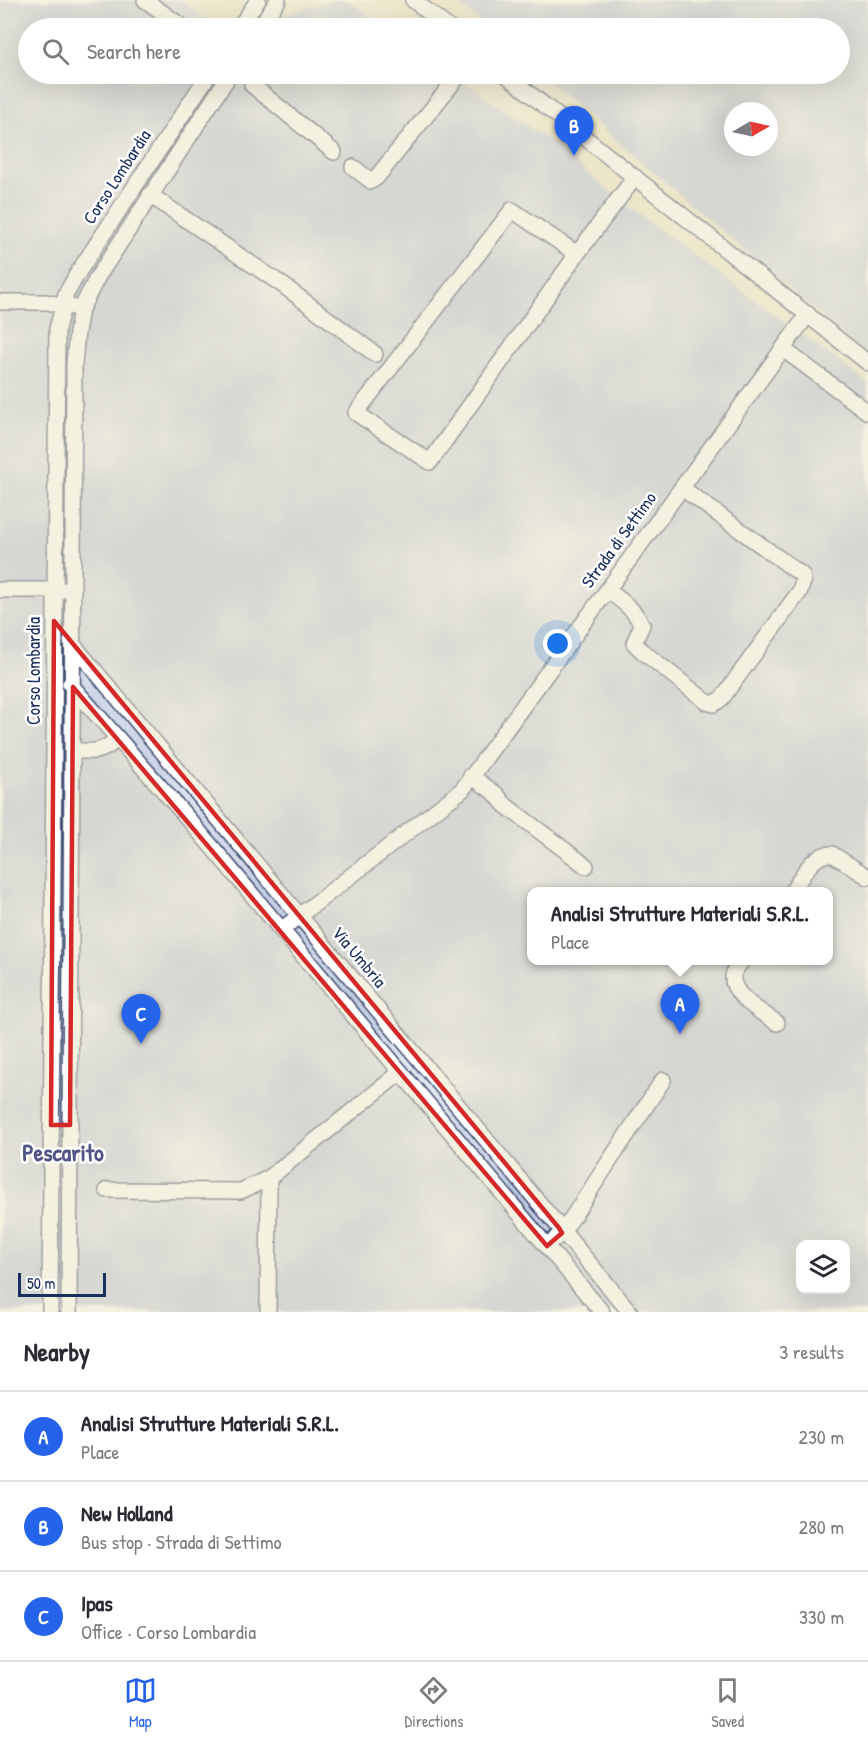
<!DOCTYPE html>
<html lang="en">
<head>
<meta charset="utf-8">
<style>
  body { margin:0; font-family:"Patrick Hand",sans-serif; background:#f7f7f7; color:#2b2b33 }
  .controls { position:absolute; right:18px; bottom:18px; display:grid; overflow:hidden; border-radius:12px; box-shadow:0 6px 24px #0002 }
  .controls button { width:54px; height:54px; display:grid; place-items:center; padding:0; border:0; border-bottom:2px solid #e1e1e2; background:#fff; color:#2b2b33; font:30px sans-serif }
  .compass { position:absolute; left:724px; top:102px; width:54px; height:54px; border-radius:50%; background:#fff; box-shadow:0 6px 24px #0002; rotate:81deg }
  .scale { position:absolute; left:18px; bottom:15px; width:88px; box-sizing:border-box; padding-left:6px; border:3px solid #1b2f5e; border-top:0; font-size:16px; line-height:21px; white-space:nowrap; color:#1b2f5e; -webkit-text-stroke:4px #fff; paint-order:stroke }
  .you { position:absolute; left:558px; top:644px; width:21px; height:21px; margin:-15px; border:4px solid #fff; border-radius:50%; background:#1a73e8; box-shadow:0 0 0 9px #1a73e833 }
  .badge { display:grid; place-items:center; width:39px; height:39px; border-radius:50%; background:#2563eb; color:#fff; font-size:20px; font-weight:700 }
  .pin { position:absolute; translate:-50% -50px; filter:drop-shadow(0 2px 3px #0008) }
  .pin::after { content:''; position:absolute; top:32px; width:21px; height:18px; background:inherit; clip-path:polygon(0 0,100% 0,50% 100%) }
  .popup { position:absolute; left:527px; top:887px; width:306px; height:78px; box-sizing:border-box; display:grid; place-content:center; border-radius:12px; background:#fff; filter:drop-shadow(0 2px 4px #0005); font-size:20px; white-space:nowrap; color:#7c7c81 }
  .popup b { font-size:22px; color:#2b2b33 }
  .popup::after { content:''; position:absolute; left:50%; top:100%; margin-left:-12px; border:12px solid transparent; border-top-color:#fff }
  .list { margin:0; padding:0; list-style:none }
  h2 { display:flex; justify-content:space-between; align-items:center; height:78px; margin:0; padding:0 24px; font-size:26px }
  h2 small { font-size:20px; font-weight:400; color:#7c7c81 }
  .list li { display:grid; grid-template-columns:39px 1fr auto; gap:18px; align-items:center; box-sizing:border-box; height:90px; padding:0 24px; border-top:2px solid #e1e1e2 }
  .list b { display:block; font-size:22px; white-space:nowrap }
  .list p { margin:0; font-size:20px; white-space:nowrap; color:#7c7c81 }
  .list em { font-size:20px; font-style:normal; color:#7c7c81 }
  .icon { flex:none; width:33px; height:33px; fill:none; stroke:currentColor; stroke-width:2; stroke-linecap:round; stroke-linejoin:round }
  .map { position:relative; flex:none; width:868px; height:1312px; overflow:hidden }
  .search { position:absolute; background:#fff; box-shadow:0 6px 24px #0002; left:18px; right:18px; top:18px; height:66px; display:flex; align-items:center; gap:15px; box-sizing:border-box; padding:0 21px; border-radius:33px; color:#7c7c81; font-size:22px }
  .sheet { height:348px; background:#fff }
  nav { display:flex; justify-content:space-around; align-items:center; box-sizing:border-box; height:84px; border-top:2px solid #e1e1e2; background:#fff; font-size:16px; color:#7c7c81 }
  nav a { display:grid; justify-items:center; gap:3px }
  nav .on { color:#2563eb }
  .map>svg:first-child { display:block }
  .industrial { fill:#bac4de; fill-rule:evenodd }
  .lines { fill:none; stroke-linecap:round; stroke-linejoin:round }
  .minor-casing { stroke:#3a4a6e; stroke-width:18 }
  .minor { stroke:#fff; stroke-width:15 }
  .marked { fill:none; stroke:#d62828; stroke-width:4.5; stroke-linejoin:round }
  .labels { text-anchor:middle; stroke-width:5; stroke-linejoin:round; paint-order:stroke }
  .street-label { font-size:18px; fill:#1b2f5e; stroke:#fff }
  .district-label { font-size:24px; font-weight:bold; fill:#505586; stroke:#fff }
</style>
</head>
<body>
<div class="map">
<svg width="868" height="1312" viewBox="0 0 868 1312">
  <rect width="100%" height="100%" fill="#fff"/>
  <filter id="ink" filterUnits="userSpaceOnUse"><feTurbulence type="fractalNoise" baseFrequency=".0167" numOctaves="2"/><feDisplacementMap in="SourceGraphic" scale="12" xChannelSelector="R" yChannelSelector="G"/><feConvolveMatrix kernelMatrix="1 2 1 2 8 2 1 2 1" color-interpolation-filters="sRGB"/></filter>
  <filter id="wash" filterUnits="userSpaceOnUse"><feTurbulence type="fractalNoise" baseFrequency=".008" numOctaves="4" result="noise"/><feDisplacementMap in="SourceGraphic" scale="24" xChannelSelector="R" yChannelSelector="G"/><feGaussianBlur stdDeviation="1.35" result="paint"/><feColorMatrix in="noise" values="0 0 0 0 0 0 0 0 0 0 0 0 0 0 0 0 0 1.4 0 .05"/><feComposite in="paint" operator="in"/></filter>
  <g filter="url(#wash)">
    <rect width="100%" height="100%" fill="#ece5c8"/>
    <path class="industrial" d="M0,0H180L219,28H28V74H452L549,141L634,211L868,383V1312H0ZM532,892H828V960H532ZM800,1244H846V1290H800Z
      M334,0H347L388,28H235Z
      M454,0H868V352L866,355L539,74H840V28H487ZM733,111H769V147H733Z"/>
  </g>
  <g filter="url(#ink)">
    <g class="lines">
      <g class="minor-casing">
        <path id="minor" d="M145,0L184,28
          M413,0L449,28
          M239,28L258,0
          M259,28L278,0
          M258,74L252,81V85L334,152
          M505,74L868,363
          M353,167L371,181L376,178L460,74
          M150,195L284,286L375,354
          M577,254L512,210L356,413L430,462L577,254L635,177
          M0,302H46L72,307
          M783,349L868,412
          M0,590H63
          M607,590C621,600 634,609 642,625L634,643L642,651L707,702L714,704L722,698L800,591L803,582L802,575L682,488
          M71,642L630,1312
          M70,684L191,822L602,1312
          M72,750C91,752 104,754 117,738
          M471,776L496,794L505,805L586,866
          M792,892C801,878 813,852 832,854L868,877
          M281,930L462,790L808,314
          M742,960C740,964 736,968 734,972C726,993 763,1013 777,1023
          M107,1190L241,1191L269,1178
          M556,1238L562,1233L663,1080
          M50,1312L57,329L66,294L79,271L209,74
          M69,1312L74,364L77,332L81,309L97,278L230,74
          M268,1312L269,1178L401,1072"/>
      </g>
      <use href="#minor" class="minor"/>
    </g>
  </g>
  <path d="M0 0H868V1312H0ZM54,621L559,1228L562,1233L547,1246L73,687L70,1125H51Z" fill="#ece5c8" fill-opacity=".55" fill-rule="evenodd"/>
  <path class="marked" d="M54,621L559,1228L562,1233L547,1246L73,687L70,1125H51Z"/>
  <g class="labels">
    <g class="street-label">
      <text transform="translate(117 177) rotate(-57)" y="6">Corso Lombardia</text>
      <text transform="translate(619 540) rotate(-54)" y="6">Strada di Settimo</text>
      <text transform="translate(34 671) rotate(-90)" y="6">Corso Lombardia</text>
      <text transform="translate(359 957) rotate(50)" y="6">Via Umbria</text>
    </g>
    <g class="district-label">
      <text x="63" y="1161">Pescarito</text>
    </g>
  </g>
</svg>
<div class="controls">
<button><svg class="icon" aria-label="layers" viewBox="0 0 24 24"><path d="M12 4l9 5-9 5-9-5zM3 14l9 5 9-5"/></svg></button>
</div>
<svg class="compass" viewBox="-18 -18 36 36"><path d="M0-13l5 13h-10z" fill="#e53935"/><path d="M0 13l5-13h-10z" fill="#7c7c81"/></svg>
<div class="scale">50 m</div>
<div class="you"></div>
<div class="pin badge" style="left:680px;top:1034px">A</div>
<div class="popup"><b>Analisi Strutture Materiali S.R.L.</b>Place</div>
<div class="pin badge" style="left:574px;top:156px">B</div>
<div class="pin badge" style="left:141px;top:1044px">C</div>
<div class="search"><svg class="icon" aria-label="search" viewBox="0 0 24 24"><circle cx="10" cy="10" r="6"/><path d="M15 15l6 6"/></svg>Search here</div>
</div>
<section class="sheet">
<h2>Nearby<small>3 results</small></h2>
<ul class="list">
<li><span class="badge">A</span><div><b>Analisi Strutture Materiali S.R.L.</b><p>Place</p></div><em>230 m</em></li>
<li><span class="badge">B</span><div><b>New Holland</b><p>Bus stop · Strada di Settimo</p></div><em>280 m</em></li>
<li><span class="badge">C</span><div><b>Ipas</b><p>Office · Corso Lombardia</p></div><em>330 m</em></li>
</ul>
</section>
<nav>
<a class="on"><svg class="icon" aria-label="map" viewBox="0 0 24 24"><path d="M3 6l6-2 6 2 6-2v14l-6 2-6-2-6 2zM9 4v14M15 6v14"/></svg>Map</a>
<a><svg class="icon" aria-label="directions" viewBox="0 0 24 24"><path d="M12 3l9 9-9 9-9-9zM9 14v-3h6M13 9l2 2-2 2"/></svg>Directions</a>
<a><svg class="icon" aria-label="saved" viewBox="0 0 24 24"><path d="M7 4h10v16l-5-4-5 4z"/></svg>Saved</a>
</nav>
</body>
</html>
